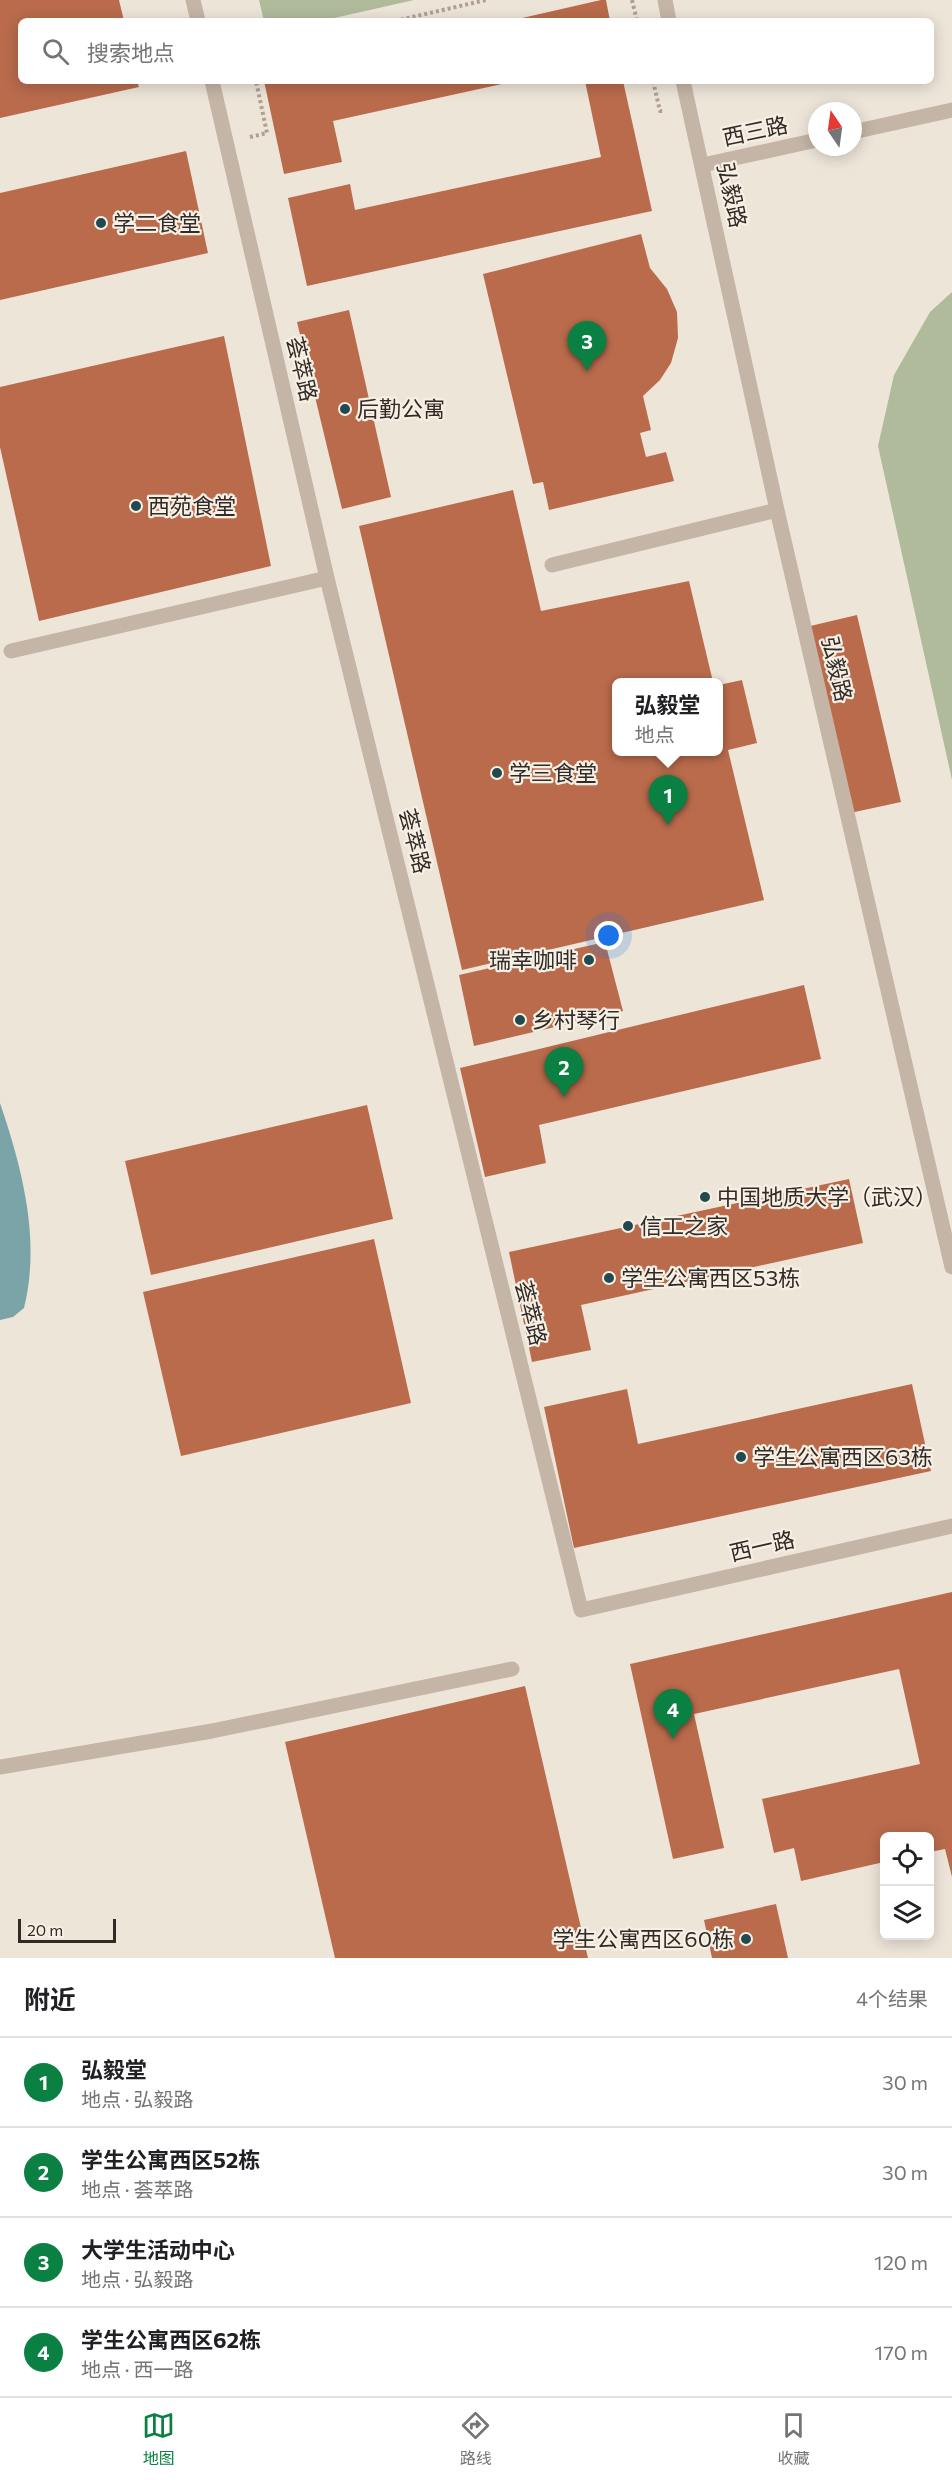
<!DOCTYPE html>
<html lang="zh">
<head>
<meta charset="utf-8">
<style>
  body { margin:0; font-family:Commissioner,"Noto Sans SC",sans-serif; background:#f2f2f2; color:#202124 }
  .controls { position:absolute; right:18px; bottom:18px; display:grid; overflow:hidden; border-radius:9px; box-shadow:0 3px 15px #0003 }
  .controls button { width:54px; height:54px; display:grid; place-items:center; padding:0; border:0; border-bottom:2px solid #e0e0e0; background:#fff; color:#202124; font:30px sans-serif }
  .compass { position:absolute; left:808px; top:102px; width:54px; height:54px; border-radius:50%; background:#fff; box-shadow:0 3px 15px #0003; rotate:347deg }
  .scale { position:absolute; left:18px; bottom:15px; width:98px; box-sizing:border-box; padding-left:6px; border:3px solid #322a26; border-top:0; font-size:16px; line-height:21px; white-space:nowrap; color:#322a26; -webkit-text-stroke:4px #f6efe4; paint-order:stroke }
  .you { position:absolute; left:609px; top:936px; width:21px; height:21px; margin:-15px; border:4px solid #fff; border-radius:50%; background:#1a73e8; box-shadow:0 0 0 9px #1a73e833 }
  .badge { display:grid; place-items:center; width:39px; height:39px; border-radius:50%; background:#0b8043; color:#fff; font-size:20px; font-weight:700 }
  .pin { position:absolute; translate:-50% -50px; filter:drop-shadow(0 2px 3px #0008) }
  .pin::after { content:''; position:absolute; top:32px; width:21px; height:18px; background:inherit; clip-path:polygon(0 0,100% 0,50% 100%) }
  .popup { position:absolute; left:612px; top:678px; width:111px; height:78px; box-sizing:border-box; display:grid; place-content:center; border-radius:9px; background:#fff; filter:drop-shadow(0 2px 4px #0005); font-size:20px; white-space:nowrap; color:#757577 }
  .popup b { font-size:22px; color:#202124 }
  .popup::after { content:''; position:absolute; left:50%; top:100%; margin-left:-12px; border:12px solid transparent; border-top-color:#fff }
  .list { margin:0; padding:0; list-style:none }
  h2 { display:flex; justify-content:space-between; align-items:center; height:78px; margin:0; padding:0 24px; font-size:26px }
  h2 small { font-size:20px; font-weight:400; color:#757577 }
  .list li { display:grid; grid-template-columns:39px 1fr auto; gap:18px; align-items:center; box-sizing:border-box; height:90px; padding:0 24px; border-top:2px solid #e0e0e0 }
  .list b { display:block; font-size:22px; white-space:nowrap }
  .list p { margin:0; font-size:20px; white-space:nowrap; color:#757577 }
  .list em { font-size:20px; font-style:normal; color:#757577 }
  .icon { flex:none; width:33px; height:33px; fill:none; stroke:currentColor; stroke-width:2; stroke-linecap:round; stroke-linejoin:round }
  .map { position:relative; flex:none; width:952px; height:1958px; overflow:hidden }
  .search { position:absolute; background:#fff; box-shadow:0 3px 15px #0003; left:18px; right:18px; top:18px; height:66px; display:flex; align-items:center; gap:15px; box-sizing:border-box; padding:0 21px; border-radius:9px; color:#757577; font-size:22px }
  .sheet { height:438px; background:#fff }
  nav { display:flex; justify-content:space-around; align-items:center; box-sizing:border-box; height:84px; border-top:2px solid #e0e0e0; background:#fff; font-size:16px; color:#757577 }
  nav a { display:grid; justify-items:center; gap:3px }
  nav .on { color:#0b8043 }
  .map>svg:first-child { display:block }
  .green { fill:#afbb9b }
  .water { fill:#7ba4a8 }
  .building { fill:#b96b4c }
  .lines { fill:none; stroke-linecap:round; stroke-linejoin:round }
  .path { stroke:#b0a091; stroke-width:4; stroke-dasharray:3 3; stroke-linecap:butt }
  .minor { stroke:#c5b5a6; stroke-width:15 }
  .poi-dot { fill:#204a4f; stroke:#f6efe4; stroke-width:2 }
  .labels { text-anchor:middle; stroke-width:4.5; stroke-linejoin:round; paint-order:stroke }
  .street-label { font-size:22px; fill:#322a26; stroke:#f6efe4 }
  .poi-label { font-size:22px; fill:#322a26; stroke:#f6efe4; text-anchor:start }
</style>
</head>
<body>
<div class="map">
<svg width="952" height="1958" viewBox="0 0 952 1958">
  <rect width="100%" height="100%" fill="#eee5d9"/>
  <path class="green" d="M259,0H414L321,21H264Z
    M952,292V780L878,446L894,375L930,312Z"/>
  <path class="water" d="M0,1103C22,1168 41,1240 24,1308L13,1317L0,1320Z"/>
  <path class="building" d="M0,0H119L124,21H21V81H137L139,87L0,118Z
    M601,0H606L610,21H509Z
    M264,81H511V82L333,121L342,162L284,174Z
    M585,81H623L652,211L307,286L288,198L350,184L355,210L601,157Z
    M186,151L208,253L0,300V193Z
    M641,234L650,268L667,289L677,312L678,338L671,363L660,380L643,396L651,430L640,433L646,457L666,452L674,481L549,510L543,482L533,484L483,274Z
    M349,310L391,497L342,509L297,322Z
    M224,336L271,566L39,621L0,447V387Z
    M513,490L541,611L689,581L713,682H617V752H719V685L742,680L757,743L728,750L764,900L462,970L359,526Z
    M857,615L901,802L850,813L806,627Z
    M605,942L623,1011L474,1046L459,975Z
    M804,985L821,1059L539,1125L546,1163L485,1177L460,1068Z
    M367,1105L393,1219L151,1275L125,1161Z
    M849,1179L863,1243L581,1305L591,1350L532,1362L509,1252Z
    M374,1239L411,1403L181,1456L143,1292Z
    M912,1384L931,1471L574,1548L544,1407L627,1389L638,1444Z
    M952,1592V1877L945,1849L930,1852V1836H884V1862L801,1881L794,1848L774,1853L762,1799L920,1764L899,1669L694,1714L724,1848L673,1859L630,1664Z
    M525,1686L588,1958H335L285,1742Z
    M776,1904L788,1958H712L704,1920Z"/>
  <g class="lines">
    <path class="path" d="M632,0L637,21
      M395,21L486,0
      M653,81L660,111H665
      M250,137L267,133L256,81"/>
    <path class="minor" d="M193,0L198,21
      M665,0L669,21
      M212,81L327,578L581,1610L952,1526
      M683,81L777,510L952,1267
      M853,132L952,110
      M703,165L817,140
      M552,565L777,510
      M11,651L327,578
      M0,1767L212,1731L512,1669"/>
  </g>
  <g class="poi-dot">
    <circle cx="101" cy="223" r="6"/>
    <circle cx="345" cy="409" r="6"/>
    <circle cx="136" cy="506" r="6"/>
    <circle cx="497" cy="773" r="6"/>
    <circle cx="589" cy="960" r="6"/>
    <circle cx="520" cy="1020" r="6"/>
    <circle cx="705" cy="1197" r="6"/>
    <circle cx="628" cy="1226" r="6"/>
    <circle cx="609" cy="1278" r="6"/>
    <circle cx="741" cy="1457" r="6"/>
    <circle cx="746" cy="1939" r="6"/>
  </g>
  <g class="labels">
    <g class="street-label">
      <text transform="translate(755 131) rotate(-12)" y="8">西三路</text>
      <text transform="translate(732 195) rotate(78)" y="8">弘毅路</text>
      <text transform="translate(302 369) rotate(77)" y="8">荟萃路</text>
      <text transform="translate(837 669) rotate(77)" y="8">弘毅路</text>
      <text transform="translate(415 841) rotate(76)" y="8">荟萃路</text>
      <text transform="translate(531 1313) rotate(76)" y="8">荟萃路</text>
      <text transform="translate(762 1546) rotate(-13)" y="8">西一路</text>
    </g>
    <g class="poi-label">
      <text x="113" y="231">学二食堂</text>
      <text x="357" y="417">后勤公寓</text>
      <text x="148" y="514">西苑食堂</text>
      <text x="509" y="781">学三食堂</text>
      <text x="577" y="968" text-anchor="end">瑞幸咖啡</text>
      <text x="532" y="1028">乡村琴行</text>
      <text x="717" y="1205">中国地质大学（武汉）</text>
      <text x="640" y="1234">信工之家</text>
      <text x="621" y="1286">学生公寓西区53栋</text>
      <text x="753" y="1465">学生公寓西区63栋</text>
      <text x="734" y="1947" text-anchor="end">学生公寓西区60栋</text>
    </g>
  </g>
</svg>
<div class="controls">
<button><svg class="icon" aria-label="locate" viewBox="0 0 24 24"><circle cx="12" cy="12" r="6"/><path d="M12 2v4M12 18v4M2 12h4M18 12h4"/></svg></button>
<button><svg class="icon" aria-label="layers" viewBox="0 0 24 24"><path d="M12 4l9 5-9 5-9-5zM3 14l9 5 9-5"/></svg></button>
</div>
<svg class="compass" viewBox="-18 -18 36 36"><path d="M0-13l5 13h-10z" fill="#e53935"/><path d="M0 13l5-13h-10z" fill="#757577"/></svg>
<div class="scale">20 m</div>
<div class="you"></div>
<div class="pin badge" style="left:668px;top:825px">1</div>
<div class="popup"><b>弘毅堂</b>地点</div>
<div class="pin badge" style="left:564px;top:1097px">2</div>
<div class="pin badge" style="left:587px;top:371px">3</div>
<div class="pin badge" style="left:673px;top:1739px">4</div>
<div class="search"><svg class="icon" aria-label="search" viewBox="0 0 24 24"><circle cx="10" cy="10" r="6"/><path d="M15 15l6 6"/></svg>搜索地点</div>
</div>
<section class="sheet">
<h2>附近<small>4个结果</small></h2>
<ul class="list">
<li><span class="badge">1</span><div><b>弘毅堂</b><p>地点 · 弘毅路</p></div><em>30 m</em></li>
<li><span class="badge">2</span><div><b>学生公寓西区52栋</b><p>地点 · 荟萃路</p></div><em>30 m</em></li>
<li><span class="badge">3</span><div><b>大学生活动中心</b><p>地点 · 弘毅路</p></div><em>120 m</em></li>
<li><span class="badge">4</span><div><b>学生公寓西区62栋</b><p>地点 · 西一路</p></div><em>170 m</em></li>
</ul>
</section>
<nav>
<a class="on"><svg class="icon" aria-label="map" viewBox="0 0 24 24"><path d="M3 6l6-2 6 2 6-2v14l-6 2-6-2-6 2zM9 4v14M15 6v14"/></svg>地图</a>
<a><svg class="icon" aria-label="directions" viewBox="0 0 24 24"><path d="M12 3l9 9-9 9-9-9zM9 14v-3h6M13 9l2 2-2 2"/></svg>路线</a>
<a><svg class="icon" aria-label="saved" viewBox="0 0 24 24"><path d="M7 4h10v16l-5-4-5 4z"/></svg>收藏</a>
</nav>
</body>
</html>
